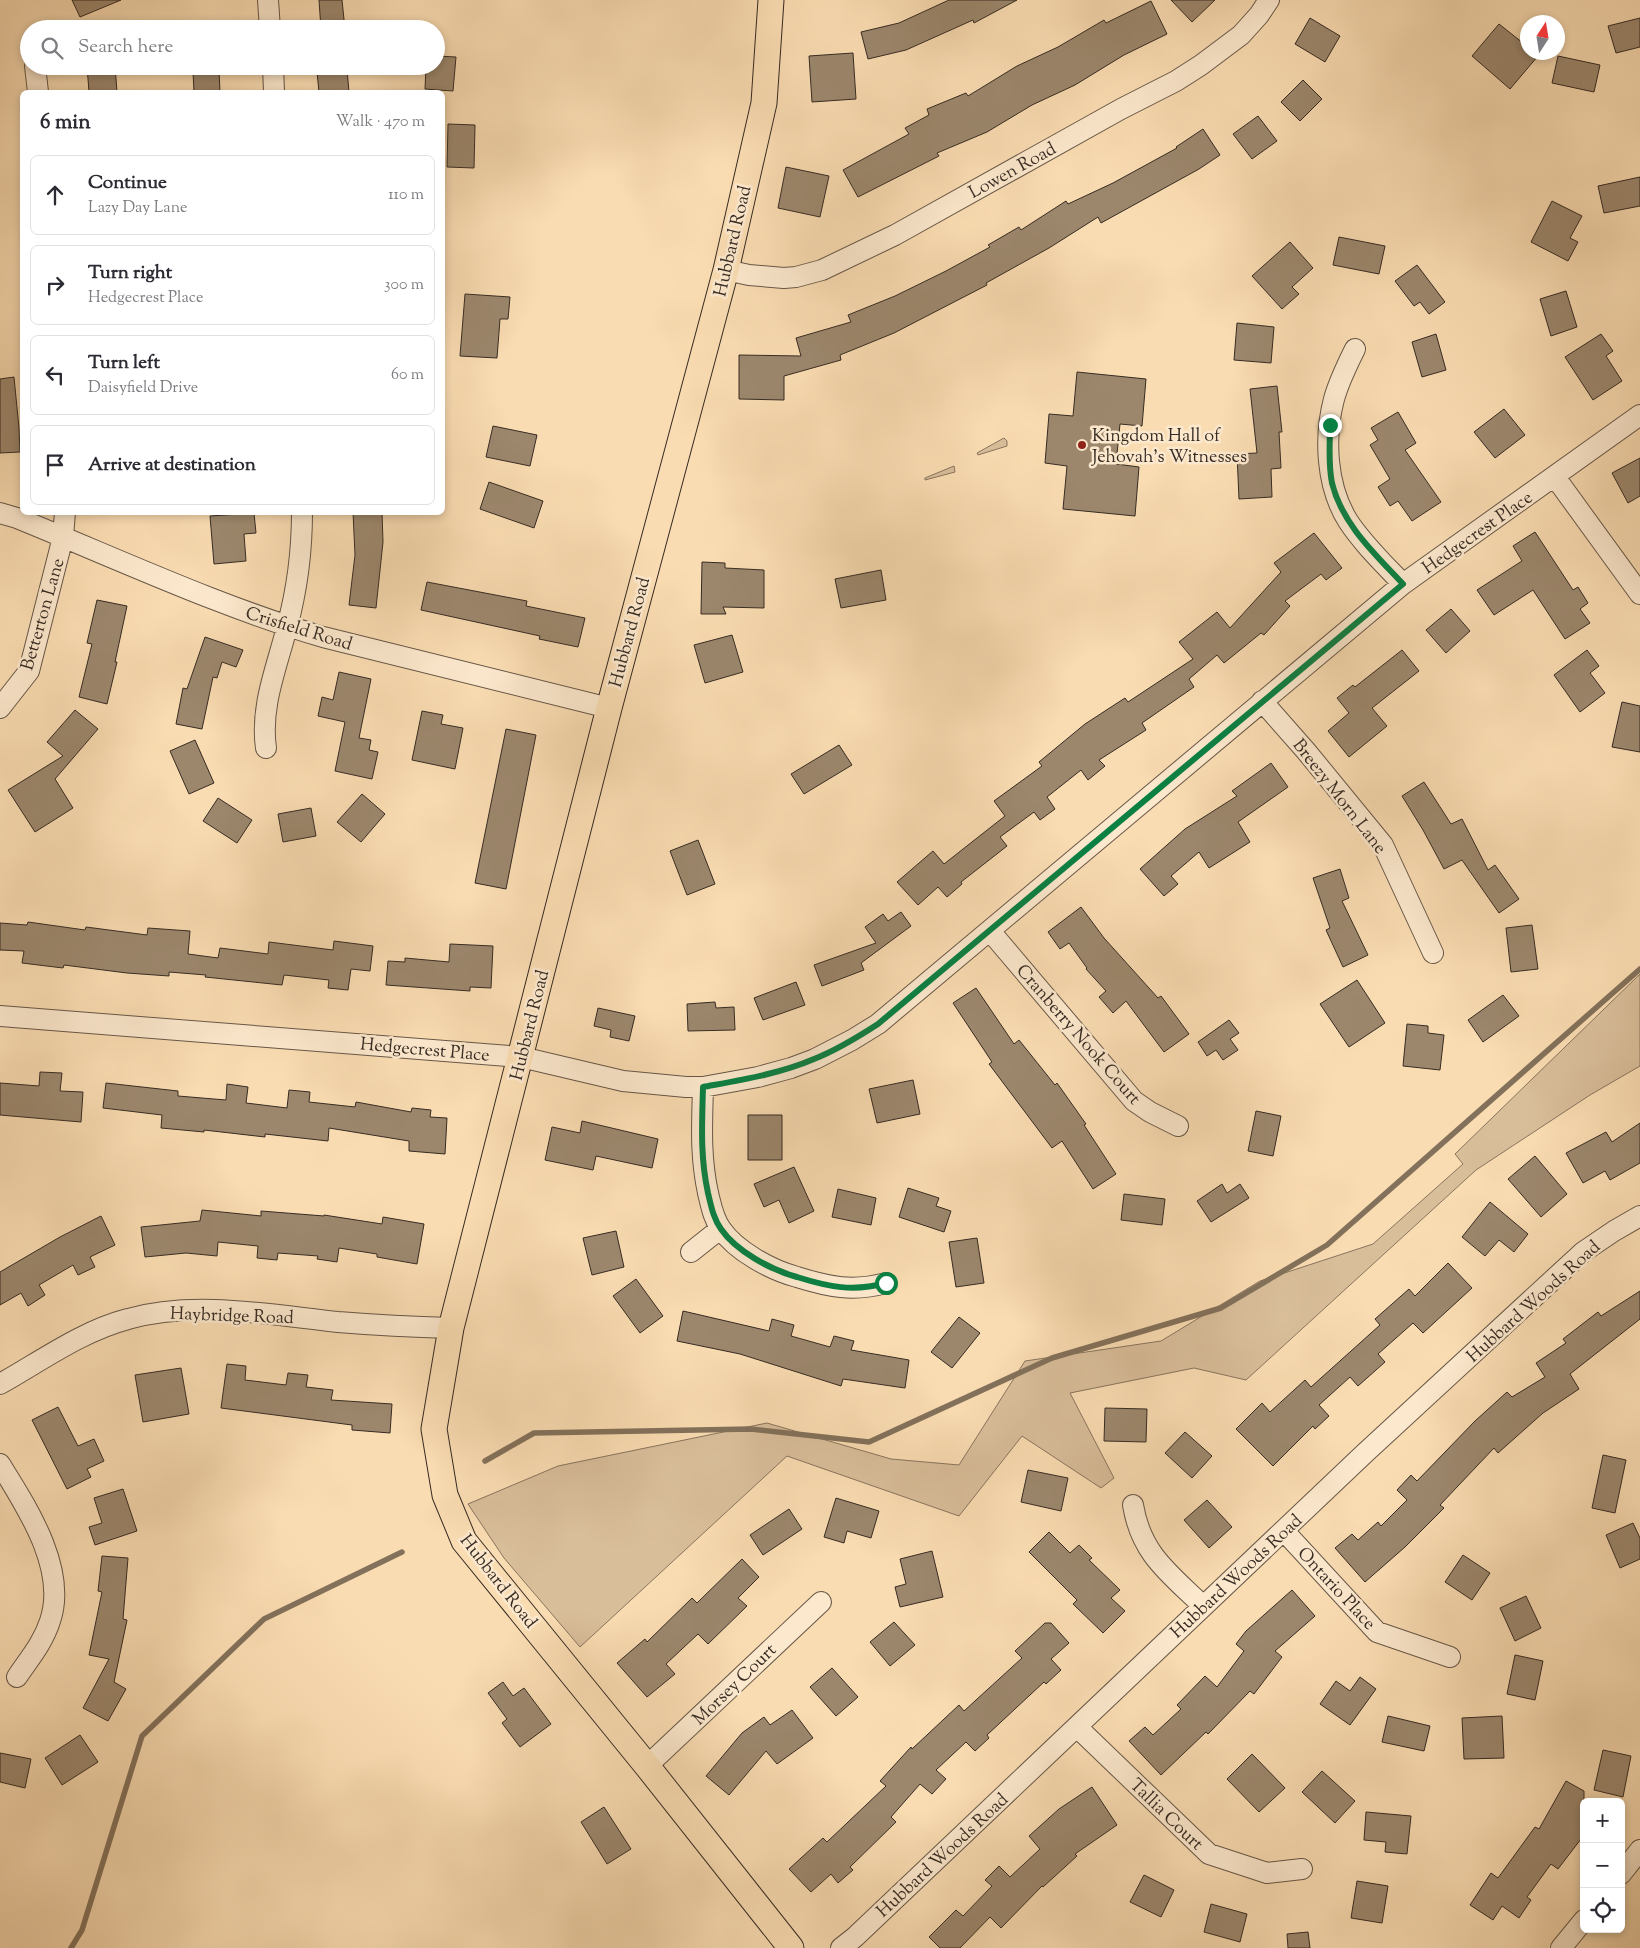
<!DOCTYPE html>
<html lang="en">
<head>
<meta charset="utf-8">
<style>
  body { margin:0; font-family:"Sorts Mill Goudy",serif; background:#f2f2f3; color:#2b2b33 }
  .controls { position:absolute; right:15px; bottom:15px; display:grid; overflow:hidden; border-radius:8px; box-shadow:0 2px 8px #0003 }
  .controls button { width:45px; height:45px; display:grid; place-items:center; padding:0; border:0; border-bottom:1px solid #e1e1e2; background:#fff; color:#2b2b33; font:25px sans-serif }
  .compass { position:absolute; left:1520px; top:15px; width:45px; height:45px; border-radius:50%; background:#fff; box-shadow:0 2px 8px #0003; rotate:12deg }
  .stop { position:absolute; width:15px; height:15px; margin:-11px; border:4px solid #0b8043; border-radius:50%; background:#fff }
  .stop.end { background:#0b8043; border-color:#fff; box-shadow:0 1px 5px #0008 }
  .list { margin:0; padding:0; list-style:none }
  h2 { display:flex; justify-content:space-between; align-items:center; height:65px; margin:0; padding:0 20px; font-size:21px }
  h2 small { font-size:16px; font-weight:400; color:#7c7c81 }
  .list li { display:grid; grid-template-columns:32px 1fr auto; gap:15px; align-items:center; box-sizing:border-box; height:80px; margin:0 10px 10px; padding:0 10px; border:1px solid #e1e1e2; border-radius:8px }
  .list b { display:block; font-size:19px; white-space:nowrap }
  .list p { margin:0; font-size:16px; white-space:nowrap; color:#7c7c81 }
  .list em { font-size:16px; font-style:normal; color:#7c7c81 }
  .icon { flex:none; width:28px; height:28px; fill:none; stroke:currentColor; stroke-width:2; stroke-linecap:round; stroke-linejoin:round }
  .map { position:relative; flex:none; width:1640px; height:1948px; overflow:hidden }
  .search { position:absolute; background:#fff; box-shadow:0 2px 8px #0003; left:20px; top:20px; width:425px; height:55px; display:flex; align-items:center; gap:12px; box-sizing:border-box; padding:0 18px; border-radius:28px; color:#7c7c81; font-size:19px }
  .panel { position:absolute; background:#fff; box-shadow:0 2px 8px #0003; left:20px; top:90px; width:425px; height:425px; border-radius:8px }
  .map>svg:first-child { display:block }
  .green { fill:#d9be9a; stroke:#88745e }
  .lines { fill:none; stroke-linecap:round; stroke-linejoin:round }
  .stream { stroke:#83715b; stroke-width:5.5 }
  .building { fill:#9c876d; stroke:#362b23 }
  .minor-casing { stroke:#675747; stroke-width:22 }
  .major-casing { stroke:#362b23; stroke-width:27 }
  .minor { stroke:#fce8cd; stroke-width:20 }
  .major { stroke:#fadcb2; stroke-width:25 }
  .route { stroke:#0b8043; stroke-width:6 }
  .poi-dot { fill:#8f2418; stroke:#fce8cd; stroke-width:2 }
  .labels { text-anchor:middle; stroke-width:5; stroke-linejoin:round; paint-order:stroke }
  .street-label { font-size:18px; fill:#362b23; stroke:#fce8cd }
  .poi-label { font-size:18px; fill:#362b23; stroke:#fce8cd; text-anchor:start }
</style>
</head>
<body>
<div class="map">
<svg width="1640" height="1948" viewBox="0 0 1640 1948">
  <rect width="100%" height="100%" fill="#fadcb2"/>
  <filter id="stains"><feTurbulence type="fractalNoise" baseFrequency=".004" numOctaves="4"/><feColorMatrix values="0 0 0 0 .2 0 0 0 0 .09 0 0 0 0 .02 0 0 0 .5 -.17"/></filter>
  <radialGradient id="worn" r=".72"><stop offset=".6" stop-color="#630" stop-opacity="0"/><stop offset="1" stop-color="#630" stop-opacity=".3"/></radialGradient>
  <path class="green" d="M1004,438L1007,441V446L978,455L977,453Z
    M954,466L955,472L925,480V478Z
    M1640,974V1066L1590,1095L1476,1170L1246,1380L1194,1368L1070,1393L1114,1478L1101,1488L1022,1436L959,1516L787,1456L580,1647L504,1558L468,1504L558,1466L767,1423L891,1459L959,1465L1025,1361L1161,1341L1260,1281L1373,1244L1463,1164L1455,1154Z"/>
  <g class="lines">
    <path class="stream" d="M485,1461L534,1433L751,1429L869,1442L1052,1358L1221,1308L1327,1245L1640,969
      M71,1948L82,1930L142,1736L264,1619L402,1552"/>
  </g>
  <path class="building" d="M72,0H121L80,17Z
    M319,0H342L345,29H321Z
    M949,0H1017L974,23L973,20L906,50L868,59L861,32L899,23Z
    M1171,0H1215L1192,22Z
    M1151,1L1167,34L1124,55L1075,85L1032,105L987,132L937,153L939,156L858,197L843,170L909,134L905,128L929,115L927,109L966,93L968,96L1017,66L1058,47L1104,20L1106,23Z
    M1310,18L1340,36L1325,62L1295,44Z
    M1640,18V47L1616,53L1608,26Z
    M1499,24L1528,47V52H1534L1538,56L1510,89L1472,56Z
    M853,53L856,99L812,102L809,56Z
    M436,56L456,57L453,91L425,89L426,66H436Z
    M1558,56L1600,65L1594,92L1552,83Z
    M87,66H115L117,92H89Z
    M347,69L349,92H319L317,72Z
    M219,71L220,92H194L193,72Z
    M1303,80L1322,99L1300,121L1281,102Z
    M1258,116L1277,141L1252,159L1233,134Z
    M448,124L475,125L474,168L447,167Z
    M1203,129L1220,155L1199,169L1101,223L1098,217L1049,248L986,283L987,285L894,333L840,355L841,360L784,376V400L739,399V355L801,356L796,338L851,322L848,315L895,296L946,271L990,247L988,245L1019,227L1021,230L1066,201L1068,204L1113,183L1177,148L1176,147Z
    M786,167L829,176L820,217L778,208Z
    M1640,177V206L1604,213L1598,186Z
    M1552,201L1582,216L1570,238L1578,242L1568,261L1531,242Z
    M1339,237L1385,246L1379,274L1333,265Z
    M1290,242L1313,268L1292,287L1299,294L1282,309L1252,276Z
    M1417,265L1445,302L1429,314L1420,302L1414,306L1395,281Z
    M1566,291L1577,327L1551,336L1540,299Z
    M465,294L510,297L508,319H500L497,358L460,356Z
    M1237,323L1274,327L1271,363L1234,360Z
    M1436,334L1446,370L1422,377L1412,342Z
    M1601,334L1613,351L1606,356L1622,381L1593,400L1565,357Z
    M1077,372L1146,379L1142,426L1120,424L1116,464L1139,467L1135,516L1063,509L1067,466L1045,463L1049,414L1073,416Z
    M14,377L19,428L20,452L0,453V379Z
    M1277,386L1282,432H1279L1281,468L1271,469L1272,497L1239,499L1237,454L1257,453L1250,389Z
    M1504,409L1525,435L1495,458L1474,432Z
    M1398,412L1416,443L1405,450L1441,502L1412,521L1398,501L1390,506L1378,487L1390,479L1370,445L1378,440L1371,428Z
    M493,426L537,435L530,466L486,457Z
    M1640,458V496L1628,503L1612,473Z
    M489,482L543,501L534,528L480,509Z
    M353,512H382L383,542L376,608L349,605L355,555Z
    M254,513L256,533L244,534L246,561L214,564L210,516Z
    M1535,532L1573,590L1578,587L1588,603L1580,609L1590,623L1565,639L1533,590L1494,615L1477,590L1522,561L1513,546Z
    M1314,533L1342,568L1326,580L1321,574L1285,601L1290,606L1264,635L1261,633L1224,663L1217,655L1189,679L1194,687L1142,723L1146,730L1099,760L1105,766L1088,780L1081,770L1047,797L1055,809L1040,820L1034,812L1000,837L1007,846L961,882L962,884L947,897L938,887L918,905L897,882L933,851L944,864L1005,816L994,801L1042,766L1039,762L1085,724L1125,698L1128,702L1193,659L1179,642L1217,612L1230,628L1281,572L1274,563Z
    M702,562L725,563V568L764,570V608L723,607L726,614H701Z
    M881,570L886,600L841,608L835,579Z
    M427,582L527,601L526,606L585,618L578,647L539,639L540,636L421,610Z
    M97,600L127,606L115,662H117L107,704L79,697L92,644L87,643Z
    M1451,609L1470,631L1446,653L1426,630Z
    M732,635L743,672L705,683L694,645Z
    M205,637L243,650L236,667L222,662L217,678L213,677L202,729L176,724L183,688L187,689Z
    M1402,650L1419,671L1372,708L1387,726L1349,757L1328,731L1349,713L1337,698L1353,685L1355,687Z
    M1587,650L1599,666L1590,673L1605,693L1580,712L1554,675Z
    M339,672L371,679L359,738L371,740L369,750L378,752L372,779L335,771L345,722L318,716L322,697L333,700Z
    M1622,702L1640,706V752L1612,747Z
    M75,710L98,729L55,779L73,808L35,832L8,790L63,756L47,742Z
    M422,711L443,715L441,724L463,728L455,769L412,760Z
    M506,729L536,735L506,889L475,883Z
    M195,740L214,783L189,794L170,751Z
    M839,745L852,765L804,794L791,774Z
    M1271,763L1288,787L1238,822L1250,842L1209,868L1199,852L1171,876L1178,884L1164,896L1140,869L1185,829L1237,796L1232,791Z
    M1424,782L1451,824L1462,819L1488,870L1495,865L1519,899L1499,913L1462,860L1444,869L1423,830L1402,796Z
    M362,794L385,814L361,842L337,822Z
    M218,798L252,820L237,843L203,821Z
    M311,808L316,836L283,842L278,814Z
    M698,840L715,884L687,895L670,851Z
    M1340,869L1349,898L1342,901L1368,955L1343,967L1326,930L1330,928L1313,878Z
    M1081,907L1104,938L1158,998L1161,996L1189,1034L1164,1052L1126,1001L1113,1013L1099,997L1106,991L1086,969L1087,968L1069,943L1060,949L1048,932Z
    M901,912L911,926L861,963L864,970L822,986L814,965L876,943L865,927L883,914L888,921Z
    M28,922L85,930L86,927L147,935L148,928L190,931L188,954L218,958L220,948L268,954L269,942L333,950L334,941L373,946L370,971L351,969L348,990L328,988L329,980L284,975L282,985L205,977L206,975L169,972V976L127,973L64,965L63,968L22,963L24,951L0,950V923L27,925Z
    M1532,925L1538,969L1511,972L1506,928Z
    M450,944L493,946L491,988L470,987V991L386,985L388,961L405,962V958L449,962Z
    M1357,980L1385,1023L1349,1047L1320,1004Z
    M796,982L805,1005L763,1020L754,998Z
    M976,988L1014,1044L1019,1040L1055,1085L1057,1083L1086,1124L1084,1125L1116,1174L1093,1189L1062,1141L1052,1148L989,1064L992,1062L953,1003Z
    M1503,995L1519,1016L1483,1042L1468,1020Z
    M715,1002L716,1008L734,1007L735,1030L688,1031L687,1004Z
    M598,1008L635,1016L629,1041L610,1037L611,1030L594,1026Z
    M1229,1020L1239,1033L1230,1039L1238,1050L1223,1060L1216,1050L1207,1056L1198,1042Z
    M1407,1024L1428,1026V1033L1444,1035L1440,1070L1403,1066Z
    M40,1072L62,1073L60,1091L83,1092L81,1122L0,1115V1083L39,1086Z
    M913,1080L920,1114L877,1123L869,1089Z
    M106,1083L178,1091V1096L226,1100L227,1084L248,1087L246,1103L287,1108L289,1090L310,1092L309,1102L355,1107L356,1102L411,1112L412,1108L431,1110L430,1117L447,1118L445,1154L409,1151V1141L329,1128L328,1141L265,1134V1137L204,1130V1132L161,1128L162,1115L103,1108Z
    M1256,1111L1281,1116L1273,1156L1248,1151Z
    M748,1115H782V1160H748Z
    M582,1121L658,1139L652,1168L596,1156L593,1170L545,1160L552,1127L580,1133Z
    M1640,1123V1163L1610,1180L1605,1171L1583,1183L1566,1153L1606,1132L1612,1142Z
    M1535,1156L1567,1194L1541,1217L1508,1179Z
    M794,1167L814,1211L789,1223L779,1200L764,1207L754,1184Z
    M1222,1184L1227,1193L1240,1184L1249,1198L1211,1222L1197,1201Z
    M908,1188L939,1198L936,1206L951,1211L944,1232L899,1217Z
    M838,1189L876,1198L871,1225L832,1217Z
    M1124,1194L1165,1199L1162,1225L1121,1220Z
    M1490,1202L1528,1234L1514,1252L1499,1240L1485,1256L1462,1237Z
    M202,1210L261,1216V1211L324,1216V1215L382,1224L383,1217L424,1224L417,1264L377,1257V1254L339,1248L337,1262L317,1259L318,1256L278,1253L277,1260L257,1258L258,1246L218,1242L217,1256L186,1253L145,1257L141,1227L200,1221Z
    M101,1216L115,1245L90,1257L95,1267L78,1275L73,1265L39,1285L45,1295L28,1306L21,1293L0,1305V1272L60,1237Z
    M616,1231L624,1267L592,1275L583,1238Z
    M977,1238L984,1283L956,1287L949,1242Z
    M1448,1263L1472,1288L1423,1333L1413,1323L1378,1354L1385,1362L1358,1386L1350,1377L1319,1405L1329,1416L1315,1429L1313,1426L1273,1466L1236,1429L1262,1403L1270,1412L1305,1380L1311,1387L1380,1325L1375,1319L1409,1289L1415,1296Z
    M636,1279L663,1316L640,1333L613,1296Z
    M1640,1291V1319L1570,1374L1579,1389L1543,1413L1498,1453L1494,1448L1440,1505L1444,1508L1405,1547L1365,1582L1335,1548L1352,1534L1358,1540L1378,1522L1381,1526L1407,1500L1397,1490L1411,1475L1417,1481L1475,1421L1507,1392L1512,1397L1545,1377L1536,1363L1566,1343L1563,1339L1598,1312L1601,1316Z
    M683,1311L769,1331L772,1319L794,1325L791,1336L830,1347L834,1336L854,1341L851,1350L909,1360L905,1388L843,1379L841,1386L740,1354L677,1341Z
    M959,1317L980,1333L952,1368L931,1352Z
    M227,1364L246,1366L245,1380L286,1385L288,1373L308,1375L306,1387L333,1390L331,1400L392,1404L390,1433L352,1430V1425L221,1408Z
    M181,1368L189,1414L143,1422L135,1375Z
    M58,1407L78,1446L94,1439L104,1461L87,1469L91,1477L67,1489L32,1420Z
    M1105,1408L1147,1409L1146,1442L1104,1441Z
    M1185,1432L1212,1456L1192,1478L1165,1453Z
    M1603,1455L1626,1460L1615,1513L1592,1508Z
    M1028,1470L1068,1478L1061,1511L1021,1502Z
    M123,1489L137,1531L95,1545L89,1527L102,1523L94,1498Z
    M836,1498L879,1511L871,1538L847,1531L844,1543L824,1537Z
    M1207,1500L1232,1527L1209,1548L1184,1520Z
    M789,1509L802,1529L763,1555L750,1535Z
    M1633,1523L1640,1538V1559L1620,1568L1606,1535Z
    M1049,1532L1070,1553L1079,1545L1092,1558L1089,1560L1120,1590L1111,1598L1125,1611L1103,1633L1073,1604L1077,1600L1029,1552Z
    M932,1551L943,1597L900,1607L895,1587L906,1584L900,1559Z
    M1463,1555L1490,1573L1472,1600L1445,1582Z
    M102,1556L128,1558L123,1619L127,1620L114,1682L126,1689L108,1721L83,1708L109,1659L89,1655L102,1592L98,1591Z
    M742,1559L759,1577L738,1598L747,1606L708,1644L698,1634L666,1664L675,1674L647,1697L617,1663L645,1639L647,1642L692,1598L697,1603Z
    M1292,1590L1315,1616L1275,1651L1282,1657L1254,1694L1250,1691L1208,1734L1206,1732L1161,1775L1129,1741L1145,1727L1153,1735L1181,1709L1177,1705L1205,1676L1217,1687L1244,1651L1236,1644L1246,1631Z
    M1526,1596L1541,1628L1515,1641L1500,1608Z
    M894,1622L915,1645L890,1666L870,1642Z
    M1045,1623H1051L1069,1643L1051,1659L1061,1670L1046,1684L1044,1682L987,1735L989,1738L975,1751L966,1742L936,1770L946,1779L932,1794L920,1784L891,1817L896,1822L850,1867L853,1870L838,1883L831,1874L811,1892L789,1869L823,1838L827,1842L886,1786L880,1781L911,1747L912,1749L959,1705L964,1711L1022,1658L1015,1651Z
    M1515,1655L1543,1661L1535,1700L1507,1694Z
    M832,1668L858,1697L836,1716L810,1687Z
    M1360,1677L1376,1689L1350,1725L1320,1704L1336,1681L1350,1691Z
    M503,1682L513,1696L524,1688L551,1724L520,1747L502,1723L507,1719L488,1693Z
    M792,1710L813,1738L777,1764L766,1751L729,1795L706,1776L742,1733L764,1717L770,1725Z
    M1388,1716L1430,1726L1424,1751L1382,1742Z
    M1502,1716L1504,1758L1464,1759L1462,1718Z
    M80,1735L98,1762L62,1785L45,1758Z
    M1603,1750L1631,1756L1623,1797L1594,1790Z
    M0,1753L31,1759L25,1788L0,1782Z
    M1252,1754L1285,1788L1259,1812L1227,1779Z
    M1322,1771L1355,1801L1335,1823L1302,1792Z
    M1566,1781L1584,1791V1835L1558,1869L1551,1864L1527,1897L1531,1900L1519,1918L1502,1906L1493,1920L1470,1905L1491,1873L1498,1878L1535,1827L1539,1829Z
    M1092,1787L1117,1825L1075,1854L1077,1856L1043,1887L1042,1886L1001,1928L990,1917L960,1948H940L929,1937L956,1910L963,1916L992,1886L985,1880L999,1866L1010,1877L1040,1849L1029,1836L1059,1809Z
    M604,1807L631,1849L607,1864L581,1822Z
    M1366,1812L1411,1816L1407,1854L1385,1852L1386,1842L1364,1840Z
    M1144,1875L1174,1890L1161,1917L1130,1902Z
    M1357,1881L1388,1886L1382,1923L1351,1918Z
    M1211,1904L1247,1914L1240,1942L1204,1932Z
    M1308,1932L1310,1948H1288L1287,1934Z"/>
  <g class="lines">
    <g class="minor-casing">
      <path id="minor" d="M268,0L270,29
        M35,66L38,92
        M273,66L274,92
        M726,270L749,275L784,278L796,277L822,270L895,235L1121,109L1176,81L1201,65L1241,35L1259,15L1269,0
        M1355,349C1347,365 1339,381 1334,399C1324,437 1326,486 1348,521C1363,544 1384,564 1403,584
        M1555,477L1640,594
        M0,513L17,518C118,559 218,606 323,637L609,708
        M1262,701L1306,751L1383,845L1433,953
        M0,708L29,671L63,537L65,512
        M266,748C260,706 277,667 287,627C297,590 302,551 302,512
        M990,931L1134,1101L1150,1112L1178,1126
        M0,1016L521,1057L623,1081L686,1087H703L758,1077L791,1068L815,1059L852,1040L878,1024L1403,584L1640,415
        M703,1087C702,1125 700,1155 708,1193C711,1205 713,1218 721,1229C736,1251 771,1270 797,1277C829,1287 853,1292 886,1283
        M691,1252L720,1229
        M0,1384C41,1361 82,1331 128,1319C194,1300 271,1315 338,1322C375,1325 413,1327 451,1328
        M0,1464C26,1506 68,1569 50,1621C43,1643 29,1659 17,1677
        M1133,1505C1141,1554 1169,1573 1203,1606
        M1284,1531L1377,1632L1450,1657
        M1078,1728L1209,1854L1267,1873L1302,1869
        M647,1766L821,1602
        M1621,1874L1640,1850
        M841,1948L855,1937L1365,1453L1583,1252L1614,1231L1640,1216
        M1561,1948L1584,1920"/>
    </g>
    <g class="major-casing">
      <path id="major" d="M771,0L764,103L726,270L609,708L451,1328L434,1429L445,1495L464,1541L647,1766L791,1948"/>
    </g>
    <use href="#minor" class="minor"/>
    <use href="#major" class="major"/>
  </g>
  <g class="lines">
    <path class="route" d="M886,1283C853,1292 829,1287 797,1277C771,1270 736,1251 721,1229C713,1218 711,1205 708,1193C700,1156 702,1124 703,1087C741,1080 779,1074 814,1059C837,1050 858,1037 878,1024L1403,584C1375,554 1342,524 1332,483C1328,464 1330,444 1330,425"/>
  </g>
  <circle class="poi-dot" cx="1082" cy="445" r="5"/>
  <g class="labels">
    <g class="street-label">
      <text transform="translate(1012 170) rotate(-29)" y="6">Lowen Road</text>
      <text transform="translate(732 241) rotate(-77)" y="6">Hubbard Road</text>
      <text transform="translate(1477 532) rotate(-35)" y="6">Hedgecrest Place</text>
      <text transform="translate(42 614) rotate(-74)" y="6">Betterton Lane</text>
      <text transform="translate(299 628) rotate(17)" y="6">Crisfield Road</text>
      <text transform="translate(629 632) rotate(-75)" y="6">Hubbard Road</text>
      <text transform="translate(1340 796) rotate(52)" y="6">Breezy Morn Lane</text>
      <text transform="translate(529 1025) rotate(-76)" y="6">Hubbard Road</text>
      <text transform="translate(1079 1034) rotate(49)" y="6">Cranberry Nook Court</text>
      <text transform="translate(425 1049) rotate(5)" y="6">Hedgecrest Place</text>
      <text transform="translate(1533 1301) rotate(-42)" y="6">Hubbard Woods Road</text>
      <text transform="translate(232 1315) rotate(2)" y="6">Haybridge Road</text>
      <text transform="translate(1236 1576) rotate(-43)" y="6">Hubbard Woods Road</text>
      <text transform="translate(499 1581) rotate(52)" y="6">Hubbard Road</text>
      <text transform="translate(1337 1588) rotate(47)" y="6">Ontario Place</text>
      <text transform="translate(734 1684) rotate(-44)" y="6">Morsey Court</text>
      <text transform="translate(1167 1814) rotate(44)" y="6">Tallia Court</text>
      <text transform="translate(942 1855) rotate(-43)" y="6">Hubbard Woods Road</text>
    </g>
    <g class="poi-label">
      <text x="1092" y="441">Kingdom Hall of<tspan x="1092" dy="21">Jehovah’s Witnesses</tspan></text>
    </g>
  </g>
  <rect width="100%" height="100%" filter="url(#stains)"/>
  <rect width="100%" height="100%" fill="url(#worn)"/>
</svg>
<div class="controls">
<button>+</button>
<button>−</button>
<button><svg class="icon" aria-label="locate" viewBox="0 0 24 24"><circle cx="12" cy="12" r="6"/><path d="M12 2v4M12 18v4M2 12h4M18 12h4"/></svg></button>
</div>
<svg class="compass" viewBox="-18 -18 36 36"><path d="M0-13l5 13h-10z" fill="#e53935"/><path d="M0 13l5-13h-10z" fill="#7c7c81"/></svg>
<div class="stop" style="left:886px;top:1283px"></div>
<div class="stop end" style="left:1330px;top:425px"></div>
<div class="search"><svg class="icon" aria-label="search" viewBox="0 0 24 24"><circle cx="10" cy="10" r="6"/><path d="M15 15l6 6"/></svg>Search here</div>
<section class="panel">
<h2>6 min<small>Walk · 470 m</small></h2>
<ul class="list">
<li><svg class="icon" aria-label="ahead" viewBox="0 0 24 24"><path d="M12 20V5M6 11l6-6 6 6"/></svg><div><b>Continue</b><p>Lazy Day Lane</p></div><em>110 m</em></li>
<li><svg class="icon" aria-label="right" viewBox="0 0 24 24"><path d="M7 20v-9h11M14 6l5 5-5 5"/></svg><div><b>Turn right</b><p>Hedgecrest Place</p></div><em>300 m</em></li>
<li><svg class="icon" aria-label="left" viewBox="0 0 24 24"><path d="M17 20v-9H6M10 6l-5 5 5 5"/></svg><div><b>Turn left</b><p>Daisyfield Drive</p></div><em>60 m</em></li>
<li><svg class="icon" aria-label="arrive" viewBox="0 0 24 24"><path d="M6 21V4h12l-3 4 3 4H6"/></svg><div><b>Arrive at destination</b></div></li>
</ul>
</section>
</div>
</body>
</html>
